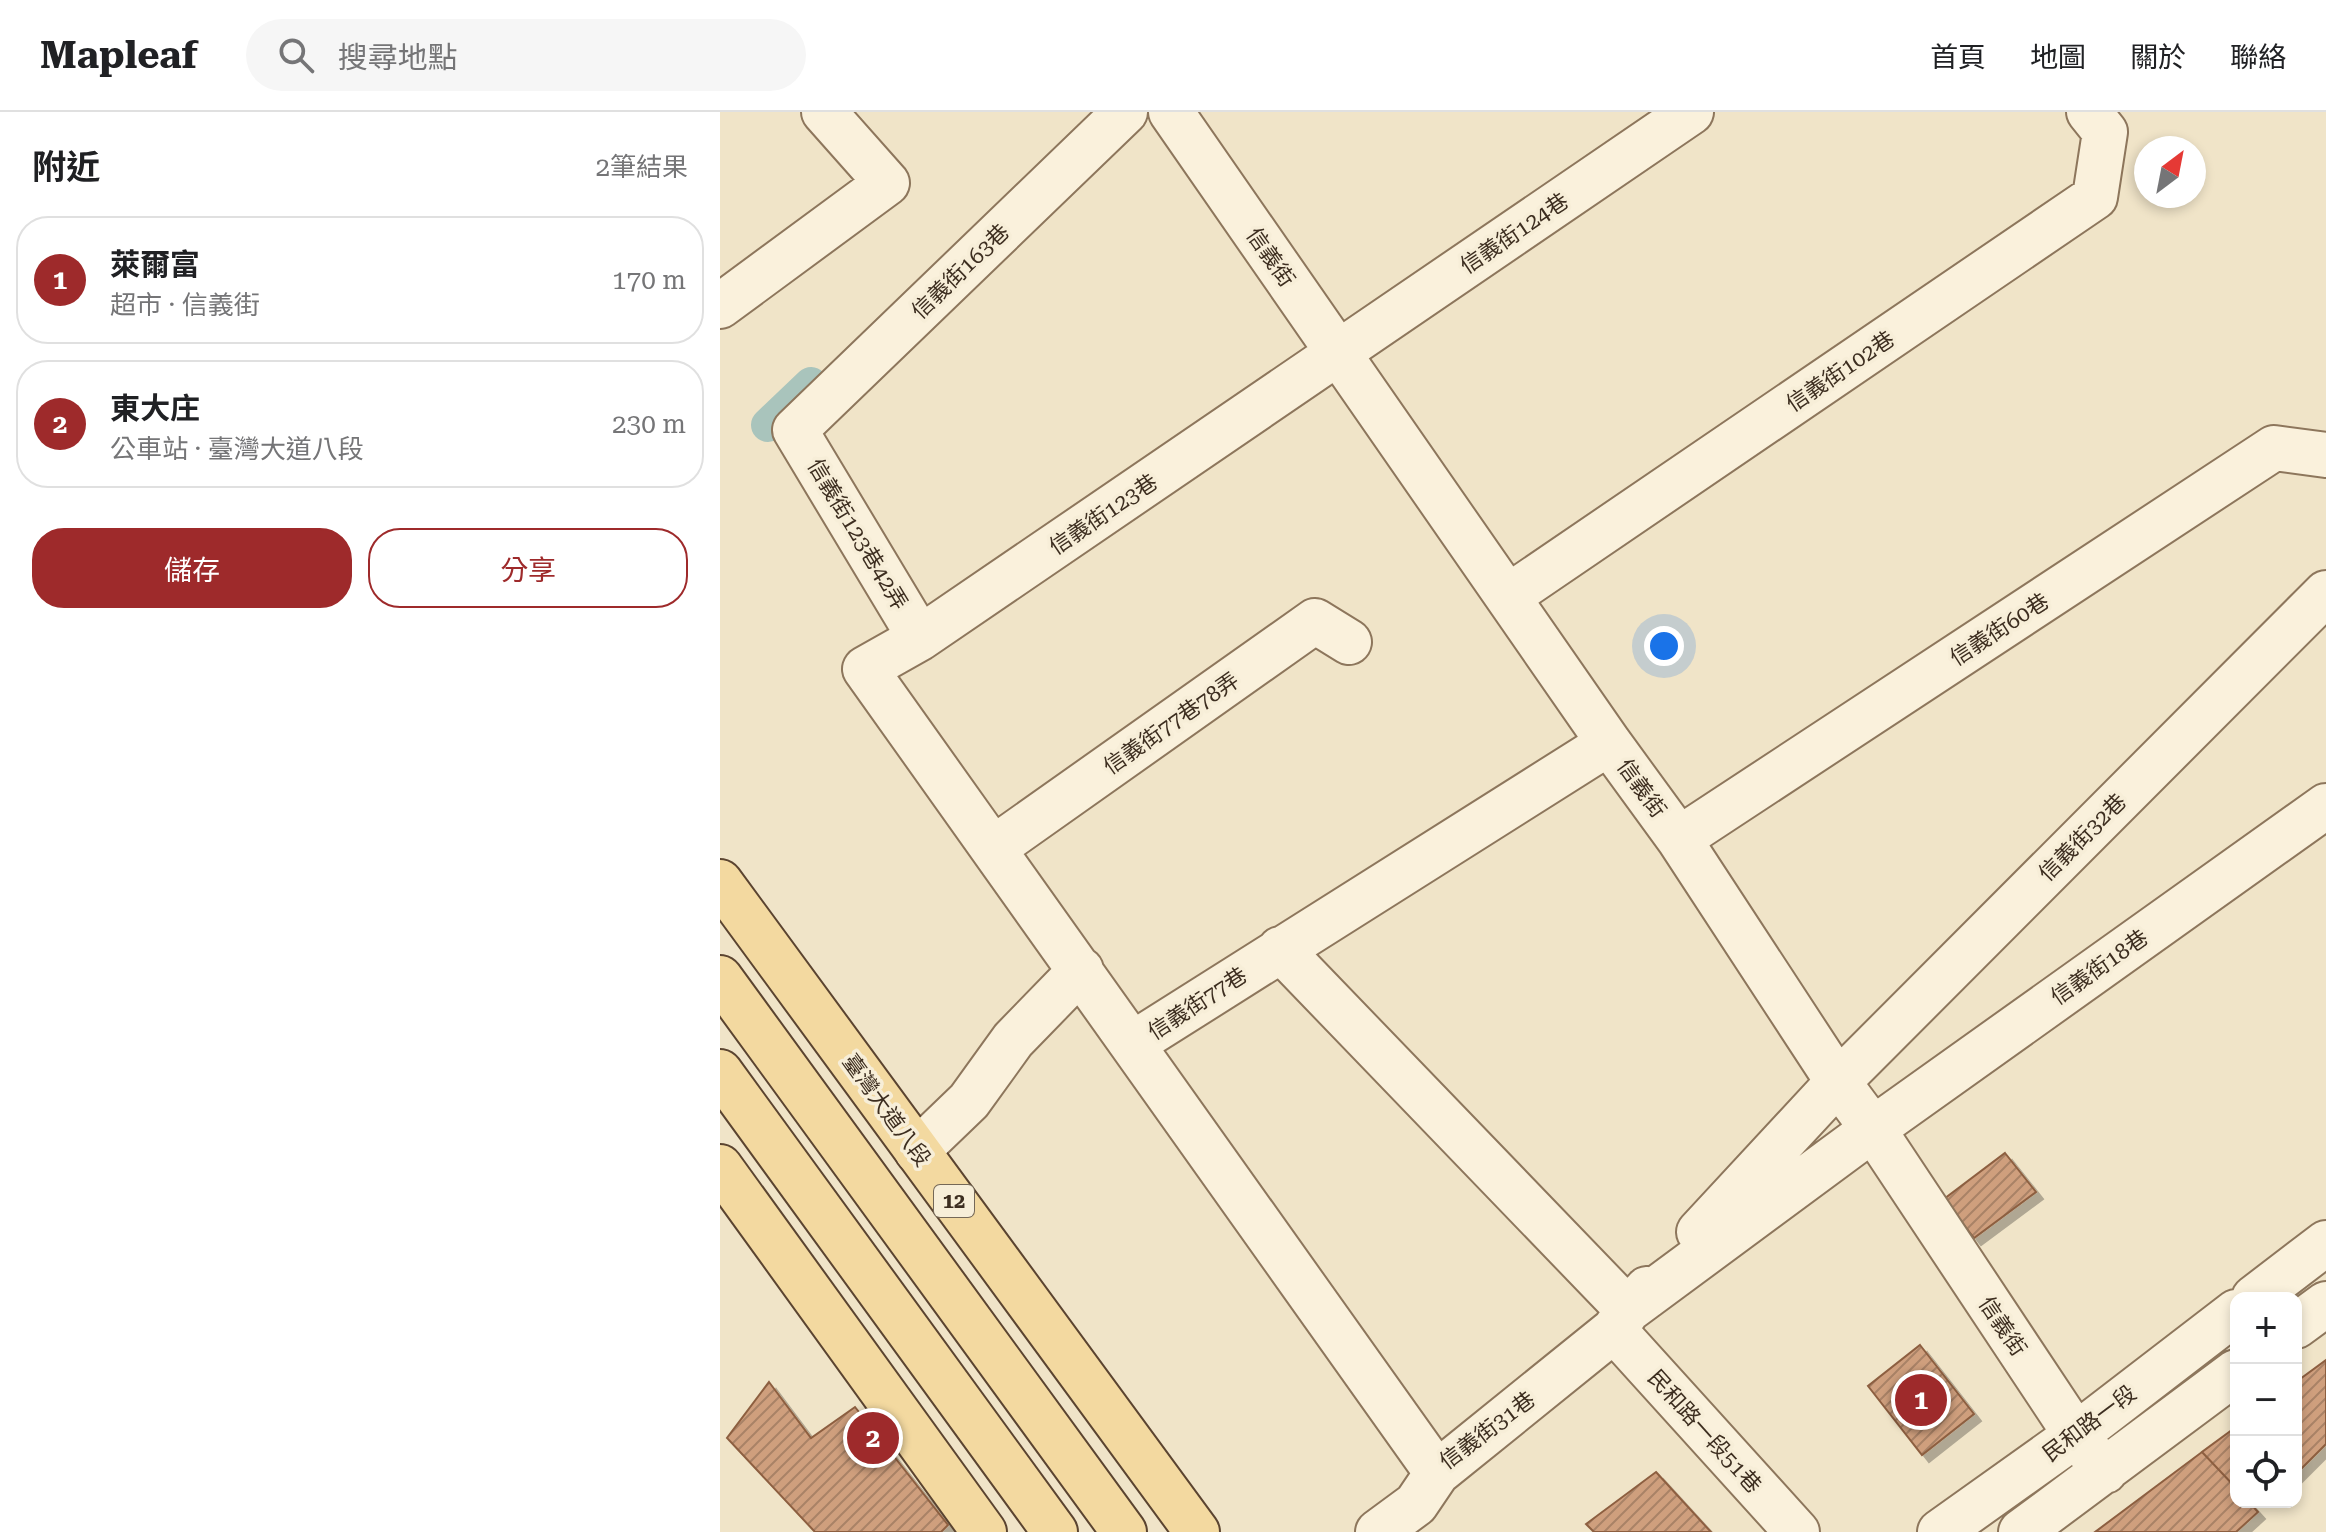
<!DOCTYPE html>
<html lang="zh-TW">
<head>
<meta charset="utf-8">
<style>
  body { margin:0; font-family:"Roboto Serif","Noto Sans TC",serif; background:#f6f6f6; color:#202124 }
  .controls { position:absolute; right:24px; bottom:24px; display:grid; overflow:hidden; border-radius:16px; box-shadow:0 4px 12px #0003 }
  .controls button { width:72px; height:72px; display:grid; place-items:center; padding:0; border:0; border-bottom:2px solid #e0e0e0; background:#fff; color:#202124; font:40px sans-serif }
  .compass { position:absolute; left:1414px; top:24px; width:72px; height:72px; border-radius:50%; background:#fff; box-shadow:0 4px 12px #0003; rotate:32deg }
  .you { position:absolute; left:944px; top:534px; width:28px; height:28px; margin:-20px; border:6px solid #fff; border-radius:50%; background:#1a73e8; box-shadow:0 0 0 12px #1a73e833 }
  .badge { display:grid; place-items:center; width:52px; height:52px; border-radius:50%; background:#9e2a2b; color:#fff; font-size:26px; font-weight:700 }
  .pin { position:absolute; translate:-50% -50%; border:4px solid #fff; box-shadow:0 2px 8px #0006 }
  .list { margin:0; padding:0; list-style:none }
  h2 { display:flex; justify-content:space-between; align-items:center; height:104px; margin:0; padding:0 32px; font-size:34px }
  h2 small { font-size:26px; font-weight:400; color:#757577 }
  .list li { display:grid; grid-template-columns:52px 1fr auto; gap:24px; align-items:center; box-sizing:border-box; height:128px; margin:0 16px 16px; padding:0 16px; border:2px solid #e0e0e0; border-radius:32px }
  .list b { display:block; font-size:30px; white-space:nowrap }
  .list p { margin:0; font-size:26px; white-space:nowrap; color:#757577 }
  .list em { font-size:26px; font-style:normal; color:#757577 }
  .actions { display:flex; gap:16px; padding:24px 32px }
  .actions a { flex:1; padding:18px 0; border:2px solid #9e2a2b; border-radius:32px; text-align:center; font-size:28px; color:#9e2a2b }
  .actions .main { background:#9e2a2b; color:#fff }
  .icon { flex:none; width:44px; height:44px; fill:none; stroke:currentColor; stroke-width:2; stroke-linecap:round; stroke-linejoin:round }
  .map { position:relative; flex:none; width:1606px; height:1420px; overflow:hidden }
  header { display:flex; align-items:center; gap:48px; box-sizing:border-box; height:112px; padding:0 40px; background:#fff; border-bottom:2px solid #e0e0e0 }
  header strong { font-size:38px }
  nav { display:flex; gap:44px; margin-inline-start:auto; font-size:28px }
  .search { width:560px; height:72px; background:#f6f6f6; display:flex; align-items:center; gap:20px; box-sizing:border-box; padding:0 28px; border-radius:44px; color:#757577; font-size:30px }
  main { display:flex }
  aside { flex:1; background:#fff }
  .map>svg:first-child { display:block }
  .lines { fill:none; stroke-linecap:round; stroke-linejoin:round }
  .canal { stroke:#a9c4bc; stroke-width:34 }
  .building { fill:url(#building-hatch); stroke:#8d5f41; stroke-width:2; filter:url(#shadow) }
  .minor-casing { stroke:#8d765c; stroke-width:48 }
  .major-casing { stroke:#5b4430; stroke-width:48 }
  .minor { stroke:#faf1dc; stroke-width:44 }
  .major { stroke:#f3d9a0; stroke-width:44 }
  .labels { text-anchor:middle; stroke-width:7; stroke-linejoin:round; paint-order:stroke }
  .shield { fill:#f7eed8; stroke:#756857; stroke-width:2 }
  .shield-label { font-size:20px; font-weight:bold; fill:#3d2e20 }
  .street-label { font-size:22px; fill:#3d2e20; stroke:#f7eed8 }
</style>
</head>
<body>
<header>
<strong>Mapleaf</strong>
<div class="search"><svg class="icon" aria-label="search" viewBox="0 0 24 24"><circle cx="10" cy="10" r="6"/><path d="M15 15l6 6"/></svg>搜尋地點</div>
<nav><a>首頁</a><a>地圖</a><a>關於</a><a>聯絡</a></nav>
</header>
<main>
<aside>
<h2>附近<small>2筆結果</small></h2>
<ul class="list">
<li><span class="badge">1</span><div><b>萊爾富</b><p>超市 · 信義街</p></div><em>170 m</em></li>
<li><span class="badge">2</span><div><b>東大庄</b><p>公車站 · 臺灣大道八段</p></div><em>230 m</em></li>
</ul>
<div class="actions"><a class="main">儲存</a><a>分享</a></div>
</aside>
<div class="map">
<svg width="1606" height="1420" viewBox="0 0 1606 1420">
  <defs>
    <pattern id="building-hatch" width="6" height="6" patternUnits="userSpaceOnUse" patternTransform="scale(2)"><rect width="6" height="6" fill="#cf9f7d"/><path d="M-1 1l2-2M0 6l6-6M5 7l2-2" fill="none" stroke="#a98266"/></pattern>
    <filter id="shadow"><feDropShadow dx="7" dy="7" stdDeviation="0" flood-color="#0004"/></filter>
  </defs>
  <rect width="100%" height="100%" fill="#f0e4c8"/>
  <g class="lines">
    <path class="canal" d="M48,313L91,272"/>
  </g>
  <path class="building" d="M1285,1041L1316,1080L1254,1126L1224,1087Z
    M1200,1233L1254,1302L1202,1343L1148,1274Z
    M1606,1248V1332L1576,1362V1270Z
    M49,1270L91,1326L135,1295L228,1413L221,1420H95L7,1326Z
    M1516,1315V1376L1482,1340Z
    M1482,1340L1516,1376V1390H1529L1538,1400L1516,1420H1375Z
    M936,1360L991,1420H874L866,1412Z"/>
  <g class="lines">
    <g class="minor-casing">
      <path id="minor" d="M451,0L889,631L959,727L1118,970L1153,1017L1356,1323L1385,1359
        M971,0L200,526L145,557L717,1361L894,1218L908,1198L1153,1017L1606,694
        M0,194L167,71L104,0
        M789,484L1375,85L1385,20L1369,0
        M200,526L75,318L405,0
        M959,727L1554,336L1606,343
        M274,736L595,509L629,530
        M560,837L908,1198L927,1177
        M414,931L889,631
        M197,1039L249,989L293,928L361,858
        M979,1120L1118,970L1606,481
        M1534,1186L1606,1131
        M1576,1214L1606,1192
        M894,1218L1077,1420
        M658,1420L696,1392L717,1361
        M1220,1420L1356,1323L1516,1200
        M1301,1420L1516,1260"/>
    </g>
    <g class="major-casing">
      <path id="major" d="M0,770L477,1420
        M0,866L404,1420
        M0,960L335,1420
        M0,1055L264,1420"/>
    </g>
    <use href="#minor" class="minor"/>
    <use href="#major" class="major"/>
  </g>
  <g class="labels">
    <rect class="shield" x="214" y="1073" width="40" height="32" rx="6"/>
    <g class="shield-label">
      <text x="234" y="1096">12</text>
    </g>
    <g class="street-label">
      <text transform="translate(794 121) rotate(-34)" y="8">信義街124巷</text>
      <text transform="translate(551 145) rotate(55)" y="8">信義街</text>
      <text transform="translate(240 159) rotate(-44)" y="8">信義街163巷</text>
      <text transform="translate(1120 259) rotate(-34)" y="8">信義街102巷</text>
      <text transform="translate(383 402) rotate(-34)" y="8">信義街123巷</text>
      <text transform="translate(138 422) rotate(59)" y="8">信義街123巷42弄</text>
      <text transform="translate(1279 517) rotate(-33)" y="8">信義街60巷</text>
      <text transform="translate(451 611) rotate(-35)" y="8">信義街77巷78弄</text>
      <text transform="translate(922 676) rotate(54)" y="8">信義街</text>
      <text transform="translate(1362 725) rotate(-45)" y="8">信義街32巷</text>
      <text transform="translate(1379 855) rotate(-35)" y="8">信義街18巷</text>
      <text transform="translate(477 891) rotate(-33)" y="8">信義街77巷</text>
      <text transform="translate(167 998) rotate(54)" y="8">臺灣大道八段</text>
      <text transform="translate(1283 1214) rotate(56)" y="8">信義街</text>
      <text transform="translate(1369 1311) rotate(-37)" y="8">民和路一段</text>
      <text transform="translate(767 1318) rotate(-37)" y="8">信義街31巷</text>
      <text transform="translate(985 1319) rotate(48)" y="8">民和路一段51巷</text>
    </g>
  </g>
</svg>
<div class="controls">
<button>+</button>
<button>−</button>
<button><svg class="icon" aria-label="locate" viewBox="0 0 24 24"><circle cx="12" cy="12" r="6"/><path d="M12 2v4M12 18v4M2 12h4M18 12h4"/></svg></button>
</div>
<svg class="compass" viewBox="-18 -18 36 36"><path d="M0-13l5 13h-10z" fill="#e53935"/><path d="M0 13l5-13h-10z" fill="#757577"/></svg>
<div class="you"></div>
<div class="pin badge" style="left:1201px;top:1288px">1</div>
<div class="pin badge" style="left:153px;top:1326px">2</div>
</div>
</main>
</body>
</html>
